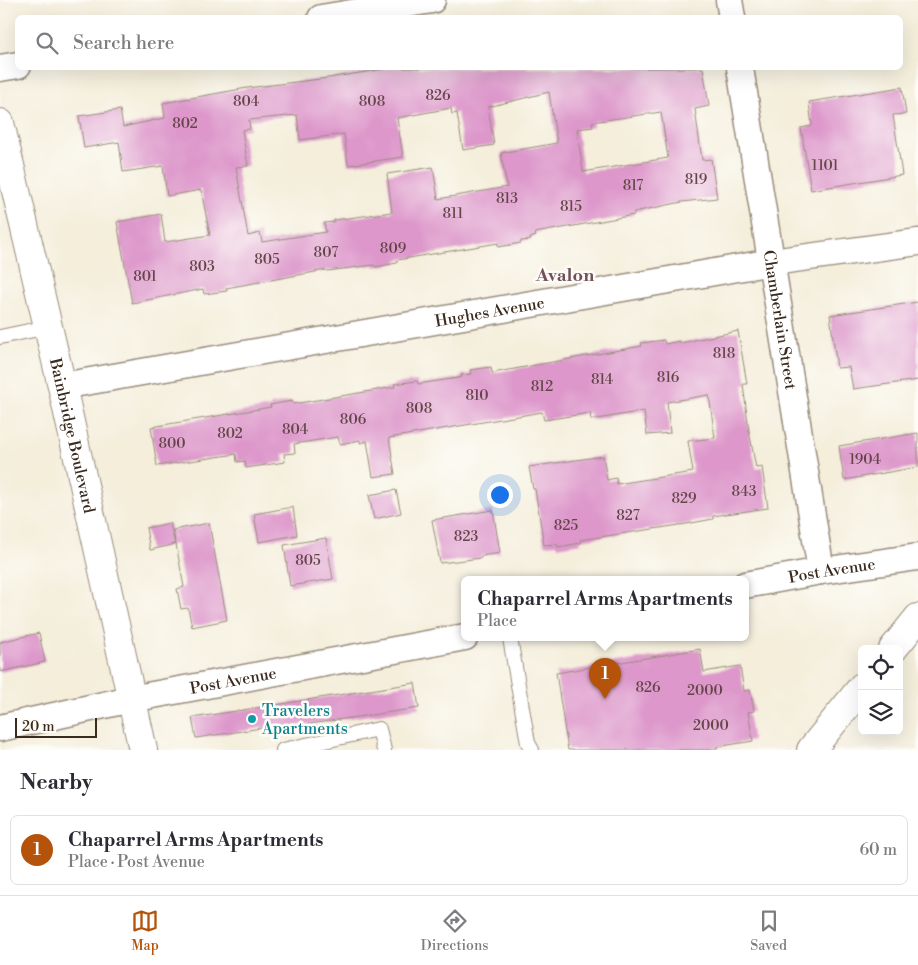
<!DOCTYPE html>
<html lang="en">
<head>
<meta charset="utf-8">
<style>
  body { margin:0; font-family:"Libre Bodoni",serif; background:#f7f7f7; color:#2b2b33 }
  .controls { position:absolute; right:15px; bottom:15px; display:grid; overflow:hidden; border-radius:8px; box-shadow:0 5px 20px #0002 }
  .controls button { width:45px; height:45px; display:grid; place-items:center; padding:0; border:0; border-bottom:1px solid #e1e1e2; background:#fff; color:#2b2b33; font:25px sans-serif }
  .scale { position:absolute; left:15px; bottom:12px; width:82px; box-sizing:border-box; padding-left:5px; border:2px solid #3b2a1e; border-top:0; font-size:14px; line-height:18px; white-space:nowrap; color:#3b2a1e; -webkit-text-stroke:4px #fdfcf7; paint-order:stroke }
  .you { position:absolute; left:499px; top:494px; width:18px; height:18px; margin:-12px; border:4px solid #fff; border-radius:50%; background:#1a73e8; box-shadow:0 0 0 8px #1a73e833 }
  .badge { display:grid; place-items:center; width:32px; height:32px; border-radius:50%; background:#b45309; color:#fff; font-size:16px; font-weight:700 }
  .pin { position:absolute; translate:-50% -41px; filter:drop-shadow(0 1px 2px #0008) }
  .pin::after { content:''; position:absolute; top:26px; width:18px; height:15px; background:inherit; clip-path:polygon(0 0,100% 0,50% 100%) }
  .popup { position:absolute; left:461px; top:576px; width:288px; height:65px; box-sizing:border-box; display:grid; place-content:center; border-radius:8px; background:#fff; filter:drop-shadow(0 1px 4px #0005); font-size:16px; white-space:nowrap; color:#7c7c81 }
  .popup b { font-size:19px; color:#2b2b33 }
  .popup::after { content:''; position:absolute; left:50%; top:100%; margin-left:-10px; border:10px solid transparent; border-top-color:#fff }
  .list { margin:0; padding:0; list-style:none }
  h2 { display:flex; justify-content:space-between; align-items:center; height:65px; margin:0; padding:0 20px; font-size:21px }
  h2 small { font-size:16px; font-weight:400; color:#7c7c81 }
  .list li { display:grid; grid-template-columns:32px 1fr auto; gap:15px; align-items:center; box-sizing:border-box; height:70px; margin:0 10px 10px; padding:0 10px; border:1px solid #e1e1e2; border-radius:8px }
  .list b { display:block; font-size:19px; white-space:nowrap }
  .list p { margin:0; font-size:16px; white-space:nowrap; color:#7c7c81 }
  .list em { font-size:16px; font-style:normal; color:#7c7c81 }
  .icon { flex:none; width:28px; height:28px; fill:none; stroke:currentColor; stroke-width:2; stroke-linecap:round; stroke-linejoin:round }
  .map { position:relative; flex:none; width:918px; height:750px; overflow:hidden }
  .search { position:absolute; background:#fff; box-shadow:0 5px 20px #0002; left:15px; right:15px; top:15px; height:55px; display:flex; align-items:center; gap:12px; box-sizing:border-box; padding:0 18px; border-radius:8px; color:#7c7c81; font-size:19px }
  .sheet { height:145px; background:#fff }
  nav { display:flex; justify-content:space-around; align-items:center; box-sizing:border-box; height:70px; border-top:1px solid #e1e1e2; background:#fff; font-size:14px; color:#7c7c81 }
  nav a { display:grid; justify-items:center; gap:2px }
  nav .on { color:#b45309 }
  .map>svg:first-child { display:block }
  .building { fill:#dd97cb; fill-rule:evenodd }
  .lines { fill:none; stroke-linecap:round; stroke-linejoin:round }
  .lane-casing { stroke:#988c7c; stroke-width:16 }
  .street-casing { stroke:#988c7c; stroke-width:29 }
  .secondary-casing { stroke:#988c7c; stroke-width:30 }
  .primary-casing { stroke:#988c7c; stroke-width:30 }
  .lane { stroke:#fff; stroke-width:14 }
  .street { stroke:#fff; stroke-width:26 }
  .secondary { stroke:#fff; stroke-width:28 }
  .primary { stroke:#fff; stroke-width:28 }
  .culture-dot { fill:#0f9aa8; stroke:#fdfcf7; stroke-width:2 }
  .labels { text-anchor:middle; stroke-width:5; stroke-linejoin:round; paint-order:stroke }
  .number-label { font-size:14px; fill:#644549 }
  .street-label { font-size:16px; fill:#3b2a1e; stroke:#fdfcf7 }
  .culture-label { font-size:16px; fill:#0d838f; stroke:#fdfcf7; text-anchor:start }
  .neighbourhood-label { font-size:18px; font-weight:bold; fill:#74505b; stroke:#fdfcf7 }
</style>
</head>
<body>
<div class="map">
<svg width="918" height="750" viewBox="0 0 918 750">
  <rect width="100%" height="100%" fill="#fdfcf7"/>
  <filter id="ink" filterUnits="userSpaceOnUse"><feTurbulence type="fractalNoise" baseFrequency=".02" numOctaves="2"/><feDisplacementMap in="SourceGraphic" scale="10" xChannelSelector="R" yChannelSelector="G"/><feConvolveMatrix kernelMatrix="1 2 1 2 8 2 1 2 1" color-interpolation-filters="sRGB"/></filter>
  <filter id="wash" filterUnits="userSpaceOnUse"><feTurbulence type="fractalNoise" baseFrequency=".0096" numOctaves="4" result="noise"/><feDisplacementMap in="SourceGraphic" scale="20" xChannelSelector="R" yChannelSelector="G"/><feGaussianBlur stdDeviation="1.12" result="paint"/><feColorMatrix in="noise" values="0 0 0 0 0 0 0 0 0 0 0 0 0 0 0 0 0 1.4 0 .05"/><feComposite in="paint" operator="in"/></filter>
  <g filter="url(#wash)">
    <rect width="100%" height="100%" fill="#f4eedb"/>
    <g id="blocks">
      <path class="building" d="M391,68H703L709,106L695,109L702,160L711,159L717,198L682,202L634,212V215L535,233L536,236L530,238L531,240L521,241V243L498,247V243L397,260V263L375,267L374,265L327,271L326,270L226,288L227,291L204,294L203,289L132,303L117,222L161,214L165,242L210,235L201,190L167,196L163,166L123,172L119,142L84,148L79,116L120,110L123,127L165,118L163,103L247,88L328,78ZM549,92L557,143L501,153L507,187L438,199L433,167L387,174L392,212L334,220V222L324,223L326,232L262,242L260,233L248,236L236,167L248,166L242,130L250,129L249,120L297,115L300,140L344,134L348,165L403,157L397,118L451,108L452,114L457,113L463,150L494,145L488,107ZM661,112L668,158L583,172L577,129L593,127L592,122Z
        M902,87L906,114L893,115L902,175L811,190L801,128L812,126L809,102Z
        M918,302V380L853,389L849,367L837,368L830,315Z
        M738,331L747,384H743L749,431L756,468L762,467L768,508L713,516V519L686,524L580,540L581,543L558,547L557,544L544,545L535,489H533L529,467L603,456L607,480L616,478L617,484L693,472L688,441L715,438L709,395L667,402L670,433L647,435L644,411L591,420L590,413L544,420L542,412L389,438L395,474L373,477L367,441L360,443V440L340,444L338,437L294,444L295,453L284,454L285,462L246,468L245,461L237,462L236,454L157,466L151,427L271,407L270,405L292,401L293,404L395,387L394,384L417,381L418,384L458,378L462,377L461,375L471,374L470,370L491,367L492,373L642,346L641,343L664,340L665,344L680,341V343Z
        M918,433V467L844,480L839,446Z
        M396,490L401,513L374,519L369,495Z
        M293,507L297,535L259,542L254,514Z
        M493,510L500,553L481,556V558L440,563L432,520Z
        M170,523L175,544L173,530L209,523L227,620L192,627L188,608L181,609L177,589L184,587L176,544L150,550L146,528Z
        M326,538L333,579L290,586L284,545Z
        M39,633L45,662L0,672V642Z
        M700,649L704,672L740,666L744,691L750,690L754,711L748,712L753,741L716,747L717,750H568L556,673Z
        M415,683L419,708L282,728L281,725L196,738L192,718Z"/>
    </g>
  </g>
  <g filter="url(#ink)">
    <use href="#blocks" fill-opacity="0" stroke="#988c7c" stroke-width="1"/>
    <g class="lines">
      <g class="lane-casing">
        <path id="lane" d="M0,337L48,327
          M510,638L528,743L532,750
          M283,750L379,729L384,750"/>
      </g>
      <g class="street-casing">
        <g id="street">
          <path d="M729,0L732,18"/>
          <path d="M321,18L432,0"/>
          <path d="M0,68L18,65"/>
          <path id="s1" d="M740,68L821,571"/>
          <path id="s2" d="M62,386L772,262L918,242"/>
          <path id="s3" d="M745,585L821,571L918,557"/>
          <path id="s4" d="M0,728L131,699L465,637"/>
        </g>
      </g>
      <g class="secondary-casing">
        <path id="secondary" d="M893,649L918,618
          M811,750L862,687"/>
      </g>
      <g class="primary-casing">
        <g id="primary">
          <path id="s5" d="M0,123L62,386L143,750"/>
        </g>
      </g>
      <use href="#lane" class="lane"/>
      <use href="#street" class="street"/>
      <use href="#secondary" class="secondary"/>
      <use href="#primary" class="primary"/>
    </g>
  </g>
  <circle class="culture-dot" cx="252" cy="719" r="5"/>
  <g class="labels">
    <g class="number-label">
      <text x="438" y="100">826</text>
      <text x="246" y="106">804</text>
      <text x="372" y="106">808</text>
      <text x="185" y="128">802</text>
      <text x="825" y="170">1101</text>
      <text x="696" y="184">819</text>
      <text x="633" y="190">817</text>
      <text x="507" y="203">813</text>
      <text x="571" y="211">815</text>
      <text x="453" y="218">811</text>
      <text x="393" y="253">809</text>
      <text x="326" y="257">807</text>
      <text x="267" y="264">805</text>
      <text x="202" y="271">803</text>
      <text x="145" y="281">801</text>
      <text x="724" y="358">818</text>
      <text x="668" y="382">816</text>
      <text x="602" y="384">814</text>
      <text x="542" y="391">812</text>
      <text x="477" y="400">810</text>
      <text x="419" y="413">808</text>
      <text x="353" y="424">806</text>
      <text x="295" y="434">804</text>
      <text x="230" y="438">802</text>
      <text x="172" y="448">800</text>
      <text x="865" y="464">1904</text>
      <text x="744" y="496">843</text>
      <text x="684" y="503">829</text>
      <text x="628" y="520">827</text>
      <text x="566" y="530">825</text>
      <text x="466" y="541">823</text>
      <text x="308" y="565">805</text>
      <text x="648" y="692">826</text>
      <text x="705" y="695">2000</text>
      <text x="711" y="730">2000</text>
    </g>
    <g class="street-label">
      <text dy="6" stroke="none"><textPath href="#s2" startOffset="434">Hughes Avenue</textPath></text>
      <text dy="6" stroke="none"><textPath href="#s1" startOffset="255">Chamberlain Street</textPath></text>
      <text dy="6" stroke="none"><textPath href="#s5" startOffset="321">Bainbridge Boulevard</textPath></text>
      <text dy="6" stroke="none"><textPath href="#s3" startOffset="88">Post Avenue</textPath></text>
      <text dy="6" stroke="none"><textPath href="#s4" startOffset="238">Post Avenue</textPath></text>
    </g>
    <g class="culture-label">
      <text x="262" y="716">Travelers<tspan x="262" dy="18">Apartments</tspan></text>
    </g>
    <g class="neighbourhood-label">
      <text x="565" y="281">Avalon</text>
    </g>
  </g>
</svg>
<div class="controls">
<button><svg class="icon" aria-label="locate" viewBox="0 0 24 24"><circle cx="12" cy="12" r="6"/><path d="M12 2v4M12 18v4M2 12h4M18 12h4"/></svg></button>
<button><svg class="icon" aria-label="layers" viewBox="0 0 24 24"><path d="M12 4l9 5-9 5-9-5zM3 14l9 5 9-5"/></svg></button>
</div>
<div class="scale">20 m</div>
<div class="you"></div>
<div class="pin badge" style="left:605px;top:699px">1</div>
<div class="popup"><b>Chaparrel Arms Apartments</b>Place</div>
<div class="search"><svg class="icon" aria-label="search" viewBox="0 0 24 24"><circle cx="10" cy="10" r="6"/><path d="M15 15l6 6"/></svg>Search here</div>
</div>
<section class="sheet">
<h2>Nearby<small></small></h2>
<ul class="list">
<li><span class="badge">1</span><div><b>Chaparrel Arms Apartments</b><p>Place · Post Avenue</p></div><em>60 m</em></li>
</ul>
</section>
<nav>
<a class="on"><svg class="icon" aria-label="map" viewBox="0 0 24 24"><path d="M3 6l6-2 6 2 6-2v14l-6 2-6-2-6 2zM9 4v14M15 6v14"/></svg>Map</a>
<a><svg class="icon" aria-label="directions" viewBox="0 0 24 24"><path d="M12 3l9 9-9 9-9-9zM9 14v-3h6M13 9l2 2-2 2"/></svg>Directions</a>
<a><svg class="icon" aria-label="saved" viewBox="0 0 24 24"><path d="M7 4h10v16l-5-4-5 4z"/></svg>Saved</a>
</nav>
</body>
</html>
